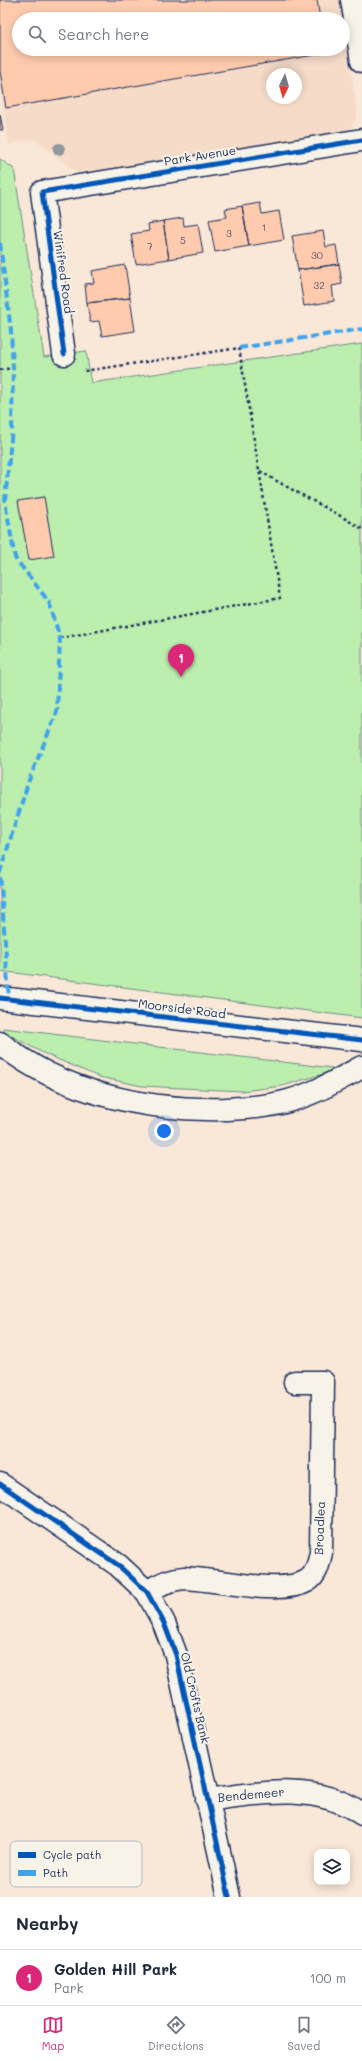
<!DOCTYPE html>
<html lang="en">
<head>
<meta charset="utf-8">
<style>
  body { margin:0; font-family:Mali,sans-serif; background:#f2f2f3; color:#1f2937 }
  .controls { position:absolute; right:12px; bottom:12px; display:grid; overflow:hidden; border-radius:8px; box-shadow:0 2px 10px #0003 }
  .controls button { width:36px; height:36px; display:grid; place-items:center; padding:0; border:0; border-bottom:1px solid #e0e1e3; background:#fff; color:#1f2937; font:20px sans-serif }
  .compass { position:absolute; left:266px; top:68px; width:36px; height:36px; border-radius:50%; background:#fff; box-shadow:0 2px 10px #0003; rotate:185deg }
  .you { position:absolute; left:164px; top:1131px; width:14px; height:14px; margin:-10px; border:3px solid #fff; border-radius:50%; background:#1a73e8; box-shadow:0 0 0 6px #1a73e833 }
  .badge { display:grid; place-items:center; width:26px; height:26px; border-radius:50%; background:#db2777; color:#fff; font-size:13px; font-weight:700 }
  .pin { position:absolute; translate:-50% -33px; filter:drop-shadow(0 1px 2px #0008) }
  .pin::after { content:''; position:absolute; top:21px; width:14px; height:12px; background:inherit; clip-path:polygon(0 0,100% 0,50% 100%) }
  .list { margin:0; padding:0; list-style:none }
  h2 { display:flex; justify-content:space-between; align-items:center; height:52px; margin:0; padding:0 16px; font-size:17px }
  h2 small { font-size:13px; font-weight:400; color:#747a83 }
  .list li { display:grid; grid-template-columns:26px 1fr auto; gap:12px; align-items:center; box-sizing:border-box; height:56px; padding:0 16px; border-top:1px solid #e0e1e3 }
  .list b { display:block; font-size:15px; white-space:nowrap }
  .list p { margin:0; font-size:13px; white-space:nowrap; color:#747a83 }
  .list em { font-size:13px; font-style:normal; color:#747a83 }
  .icon { flex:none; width:22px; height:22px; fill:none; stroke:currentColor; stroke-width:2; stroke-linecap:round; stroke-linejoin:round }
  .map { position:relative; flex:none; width:362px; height:1897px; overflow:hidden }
  .search { position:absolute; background:#fff; box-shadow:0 2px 10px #0003; left:12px; right:12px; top:12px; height:44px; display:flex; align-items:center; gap:10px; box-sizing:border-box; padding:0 14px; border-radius:22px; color:#747a83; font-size:15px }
  .sheet { height:108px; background:#fff }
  nav { display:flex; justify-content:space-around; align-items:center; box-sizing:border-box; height:56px; border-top:1px solid #e0e1e3; background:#fff; font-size:11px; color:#747a83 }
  nav a { display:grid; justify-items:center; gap:2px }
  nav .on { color:#db2777 }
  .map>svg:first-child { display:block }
  .built { fill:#f6dbc9; fill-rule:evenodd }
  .green { fill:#bceeae; stroke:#6c8e86 }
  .building { fill:#fecbae; stroke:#1b2f5e }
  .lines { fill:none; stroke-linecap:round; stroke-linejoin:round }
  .minor-casing { stroke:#1b2f5e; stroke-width:25 }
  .path { stroke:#1b2f5e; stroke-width:2.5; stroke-dasharray:3 3; stroke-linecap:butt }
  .minor { stroke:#f7f3e8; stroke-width:22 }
  .quiet { stroke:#3da3ed; stroke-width:4; stroke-dasharray:8 4; stroke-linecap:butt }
  .cycleway-casing { stroke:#f7f3e8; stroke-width:8 }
  .cycleway { stroke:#0057b8; stroke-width:5 }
  .tree { fill:#90979d }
  .labels { text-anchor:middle; stroke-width:4; stroke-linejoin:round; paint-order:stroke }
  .number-label { font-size:10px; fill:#545672 }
  .street-label { font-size:12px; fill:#1b2f5e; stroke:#f7f3e8 }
  .key { fill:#f7f3e8; stroke:#b5b8bf; stroke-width:1 }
  .key-label { font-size:11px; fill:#1b2f5e }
</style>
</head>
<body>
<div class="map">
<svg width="362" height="1897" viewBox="0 0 362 1897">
  <rect width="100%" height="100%" fill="#f9e7d7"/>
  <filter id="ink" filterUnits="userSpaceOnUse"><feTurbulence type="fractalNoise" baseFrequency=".025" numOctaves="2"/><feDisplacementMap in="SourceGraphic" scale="8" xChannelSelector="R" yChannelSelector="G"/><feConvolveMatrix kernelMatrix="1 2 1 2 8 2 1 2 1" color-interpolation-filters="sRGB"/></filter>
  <g filter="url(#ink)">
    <path class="built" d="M0,0H340L343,19H19V49H343V20L357,111L356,118L352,126L338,134L81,176L35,139L9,144L0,89ZM272,74H296V98H272Z"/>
    <path class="green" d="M0,159L14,169L44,357L86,351L91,383L362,344V1018L0,971Z
      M3,1028L332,1068L330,1072L282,1086L242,1091L142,1086L99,1077L43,1053L4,1032Z"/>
    <path class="building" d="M0,0H317L320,19H19V49H325L326,53L6,108L0,71Z
      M0,114L3,130H0Z
      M260,203L262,214L279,211L284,240L249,246L242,206Z
      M242,206L249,246L215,252L209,220L227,217L225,209Z
      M183,218L184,226L198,224L203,253L169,259L163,221Z
      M163,221L169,259L136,264L131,234L149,231L148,224Z
      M323,231L326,247L336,245L339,264L298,270L292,236Z
      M339,264L342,284L332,286L334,301L304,306L298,270Z
      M125,265L130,298L87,303L85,284L94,283L92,271Z
      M130,298L135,331L102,336L99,321L90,322L87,303Z
      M44,497L54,556L29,560L18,501Z"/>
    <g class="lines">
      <g class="minor-casing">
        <path id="minor" d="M352,0L362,61
          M64,354L42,192L362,140
          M0,998L362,1040
          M0,1043C61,1093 147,1111 225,1109C245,1108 268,1107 288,1101C314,1094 338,1080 362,1067
          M0,1484L118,1565L147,1592L164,1623L176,1655L229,1897
          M147,1592C159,1584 170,1579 184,1578C216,1579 280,1596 307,1581C317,1575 319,1562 321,1552L323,1382H295
          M207,1800C258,1793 317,1782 362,1814"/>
      </g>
      <path class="path" d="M0,370L13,368
        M260,471C294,492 329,508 362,529
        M60,638L280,598L239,348L84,371
        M0,869V872"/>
      <use href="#minor" class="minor"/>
      <path class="quiet" d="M0,243L11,331L13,368L12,429L5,501L15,558L49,602L60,638L57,712L29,780L0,872L9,999
        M239,348L362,329"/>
      <g class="cycleway-casing">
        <path id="cycleway" d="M64,354L42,192L362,140
          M0,998L362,1040
          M0,1484L118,1565L147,1592L164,1623L176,1655L229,1897"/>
      </g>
      <use href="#cycleway" class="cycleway"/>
    </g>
    <circle class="tree" cx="59" cy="149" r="6"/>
  </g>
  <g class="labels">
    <g class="number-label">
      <text x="264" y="231">1</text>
      <text x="229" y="237">3</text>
      <text x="183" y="244">5</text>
      <text x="150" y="250">7</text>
      <text x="317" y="259">30</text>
      <text x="319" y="289">32</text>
    </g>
    <g class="street-label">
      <text transform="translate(200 156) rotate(-9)" y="4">Park Avenue</text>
      <text transform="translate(63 272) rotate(82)" y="4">Winifred Road</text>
      <text transform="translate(182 1009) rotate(7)" y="4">Moorside Road</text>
      <text transform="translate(320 1528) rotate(-88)" y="4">Broadlea</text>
      <text transform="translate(195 1698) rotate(77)" y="4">Old Crofts Bank</text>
      <text transform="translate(251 1795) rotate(-5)" y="4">Bendemeer</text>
    </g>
  </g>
  <rect x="10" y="1841" width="132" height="46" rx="6" class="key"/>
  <rect x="18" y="1852" width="18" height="6" fill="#0057b8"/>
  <rect x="18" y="1870" width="18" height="6" fill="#3da3ed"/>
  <g class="key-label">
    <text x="43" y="1859">Cycle path</text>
    <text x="43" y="1877">Path</text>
  </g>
</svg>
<div class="controls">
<button><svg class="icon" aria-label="layers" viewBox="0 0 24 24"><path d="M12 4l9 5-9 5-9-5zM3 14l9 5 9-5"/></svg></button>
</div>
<svg class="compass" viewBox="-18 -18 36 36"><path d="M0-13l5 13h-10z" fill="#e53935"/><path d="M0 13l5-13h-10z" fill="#747a83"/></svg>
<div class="you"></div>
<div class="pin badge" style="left:181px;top:677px">1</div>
<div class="search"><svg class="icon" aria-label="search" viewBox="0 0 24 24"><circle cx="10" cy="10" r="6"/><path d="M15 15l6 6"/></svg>Search here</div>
</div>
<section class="sheet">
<h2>Nearby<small></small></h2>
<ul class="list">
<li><span class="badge">1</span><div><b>Golden Hill Park</b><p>Park</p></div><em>100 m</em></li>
</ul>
</section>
<nav>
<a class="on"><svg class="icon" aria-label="map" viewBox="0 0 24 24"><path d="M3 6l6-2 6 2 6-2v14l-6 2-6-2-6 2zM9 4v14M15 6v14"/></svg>Map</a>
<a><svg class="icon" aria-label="directions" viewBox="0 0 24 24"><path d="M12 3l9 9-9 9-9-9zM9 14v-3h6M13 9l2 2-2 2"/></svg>Directions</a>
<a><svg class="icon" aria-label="saved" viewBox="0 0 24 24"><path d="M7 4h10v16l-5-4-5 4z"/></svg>Saved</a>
</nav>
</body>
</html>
